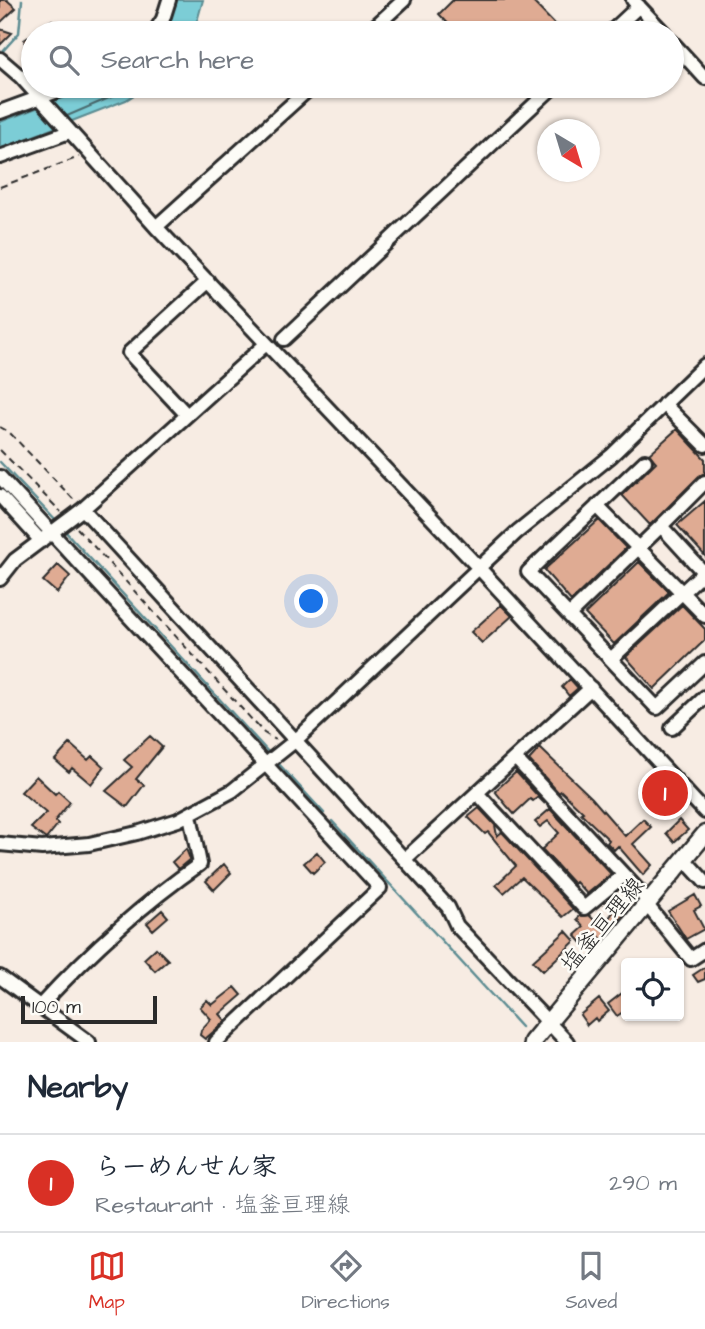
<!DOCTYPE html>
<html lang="en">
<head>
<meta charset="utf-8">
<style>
  body { margin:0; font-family:"Architects Daughter","Klee One",sans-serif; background:#f2f2f3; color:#1f2937 }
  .controls { position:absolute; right:21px; bottom:21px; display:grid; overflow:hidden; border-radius:7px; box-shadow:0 2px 5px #0004 }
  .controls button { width:63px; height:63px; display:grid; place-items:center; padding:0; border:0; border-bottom:2px solid #e0e1e3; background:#fff; color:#1f2937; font:35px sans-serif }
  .compass { position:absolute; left:537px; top:119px; width:63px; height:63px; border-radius:50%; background:#fff; box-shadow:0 2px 5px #0004; rotate:142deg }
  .scale { position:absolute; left:21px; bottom:18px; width:136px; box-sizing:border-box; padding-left:7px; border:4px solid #2b2b2b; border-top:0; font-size:19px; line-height:24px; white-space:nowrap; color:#2b2b2b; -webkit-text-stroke:5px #fdfcf7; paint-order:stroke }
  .you { position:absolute; left:312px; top:602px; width:24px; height:24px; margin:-18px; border:5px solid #fff; border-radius:50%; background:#1a73e8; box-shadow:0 0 0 10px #1a73e833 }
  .badge { display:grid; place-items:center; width:46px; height:46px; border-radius:50%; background:#d93025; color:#fff; font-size:23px; font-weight:700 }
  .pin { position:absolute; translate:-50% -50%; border:4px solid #fff; box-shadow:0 2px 7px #0006 }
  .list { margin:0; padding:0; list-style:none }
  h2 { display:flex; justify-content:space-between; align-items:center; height:91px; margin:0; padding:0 28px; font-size:30px }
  h2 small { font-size:23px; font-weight:400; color:#747a83 }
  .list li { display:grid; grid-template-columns:46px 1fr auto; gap:21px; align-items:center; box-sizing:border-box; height:98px; padding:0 28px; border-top:2px solid #e0e1e3 }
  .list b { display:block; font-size:26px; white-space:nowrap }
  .list p { margin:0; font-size:23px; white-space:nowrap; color:#747a83 }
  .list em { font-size:23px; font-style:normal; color:#747a83 }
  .icon { flex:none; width:38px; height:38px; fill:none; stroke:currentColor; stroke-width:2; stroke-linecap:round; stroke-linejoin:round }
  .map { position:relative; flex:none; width:705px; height:1042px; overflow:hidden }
  .search { position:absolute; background:#fff; box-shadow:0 2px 5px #0004; left:21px; right:21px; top:21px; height:77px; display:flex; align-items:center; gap:18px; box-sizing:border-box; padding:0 24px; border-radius:38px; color:#747a83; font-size:26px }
  .sheet { height:189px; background:#fff }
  nav { display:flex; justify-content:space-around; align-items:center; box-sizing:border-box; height:98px; border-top:2px solid #e0e1e3; background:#fff; font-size:19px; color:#747a83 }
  nav a { display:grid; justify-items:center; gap:4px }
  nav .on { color:#d93025 }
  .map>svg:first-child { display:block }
  .water { fill:#7ccdd6; stroke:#5c8c92; stroke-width:2 }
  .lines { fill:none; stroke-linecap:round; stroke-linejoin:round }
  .shore { stroke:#4b6c6f; stroke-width:2 }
  .stream { stroke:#5c8c92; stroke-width:2.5 }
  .building { fill:#dfab93; stroke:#2b2b2b; stroke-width:2 }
  .minor-casing { stroke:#2b2b2b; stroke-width:18 }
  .major-casing { stroke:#2b2b2b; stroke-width:21 }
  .path { stroke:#2b2b2b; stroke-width:2; stroke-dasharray:7 5; stroke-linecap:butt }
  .minor { stroke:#fdfcf7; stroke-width:12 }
  .major { stroke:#fdfcf7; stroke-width:16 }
  .labels { text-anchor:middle; stroke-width:5; stroke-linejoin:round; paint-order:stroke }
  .street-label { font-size:23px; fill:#2b2b2b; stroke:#fdfcf7 }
</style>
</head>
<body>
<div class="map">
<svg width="705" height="1042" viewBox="0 0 705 1042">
  <rect width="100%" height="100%" fill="#f7ece3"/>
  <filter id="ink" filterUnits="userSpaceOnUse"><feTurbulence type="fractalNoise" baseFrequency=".0143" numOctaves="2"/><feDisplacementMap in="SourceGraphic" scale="14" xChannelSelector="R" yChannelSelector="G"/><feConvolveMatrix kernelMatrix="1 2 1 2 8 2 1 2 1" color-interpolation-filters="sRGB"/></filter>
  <g filter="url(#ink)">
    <path class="water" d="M176,0H203L198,18L191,33H161Z
      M94,86H148L126,100L0,149V122Z"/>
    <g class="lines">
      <path class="shore" d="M67,116L137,86"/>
      <path class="stream" d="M1,53L19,33L22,0
        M0,462L57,522
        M64,530L270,754
        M277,762L324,813
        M332,821L521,1027"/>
    </g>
    <path class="building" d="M0,0H7L16,8L0,23Z
      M453,0H531L563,33H457L439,14Z
      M52,20L63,33H34Z
      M0,29L12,33L0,45Z
      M33,34V56L24,40Z
      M677,429L705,459V473L699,476L650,525L622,495L656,462L649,454Z
      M705,501V556L677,525Z
      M599,520L626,548L571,601L544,570Z
      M639,562L669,592L614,644L585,614Z
      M58,565L70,576L57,593L43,581Z
      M501,605L512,616L482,643L471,632Z
      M682,605L705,629V640L654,689L626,657Z
      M570,679L578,688L569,696L562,687Z
      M150,736L162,747L136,779L144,785L127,807L106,791L132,767L124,760Z
      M70,744L88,760L92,756L104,767L91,784L72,768L69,772L55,760Z
      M540,748L592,798L625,836L643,819L651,827L633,844L652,865L643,875L618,846L614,850L607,843L609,840L589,821L581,813L583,812L561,791L559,793L529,760Z
      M516,772L545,804L538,797L533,801L530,799L514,814L507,806L495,791Z
      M36,776L55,794L58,791L70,802L55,821L58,824L46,839L31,828L46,813L21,792Z
      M657,780L663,786L666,782L678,795L668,804L652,785Z
      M479,808L495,825L497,836L502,832L573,909L563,917L522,877L504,893L496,885L516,866L488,832L485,834L468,817Z
      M550,809L611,874L587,894L576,882L574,884L542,849L559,833L548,821L540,827L535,822Z
      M679,820L688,830L674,842L666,833Z
      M186,849L190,859L178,869L172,862Z
      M317,852L325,862L313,873L304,863Z
      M224,864L231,873L214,890L206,881Z
      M695,895L701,906L694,910L704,929L686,939L668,911Z
      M618,905L627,911L603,940L596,934L584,945L575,935L584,927L577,919L580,916L589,915L602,928Z
      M162,910L168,917L153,930L147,923Z
      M566,931L575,941L543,971L533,961Z
      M156,948L168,960L155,971L144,959Z
      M705,967V979L698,982L693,975Z
      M235,987L242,995L220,1014L226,1021L205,1039L200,1035L201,1030L211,1019L200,1007L207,1000L212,1005Z
      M626,990V1010L617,1016L608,1004Z
      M599,999L609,1011L597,1021L595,1018L587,1025L580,1015Z"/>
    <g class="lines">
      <g class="minor-casing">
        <path id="minor" d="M633,0L664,33
          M154,33L163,19L169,0
          M368,33L404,0
          M610,33L639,6
          M672,42L705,78
          M0,59L21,77L156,227L479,568L705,812
          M0,112L71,86
          M0,157L69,132
          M156,227L312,86
          M284,339L554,86
          M664,404L705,445
          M187,415L129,353L208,281
          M645,461L528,572L657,708L705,663
          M0,477L380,888L216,1042
          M705,482L661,526L705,574
          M0,496L41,541
          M597,506L705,616
          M83,509L448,907L457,926L567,1042
          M0,579L15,560L83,509L266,344
          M569,615L661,526
          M611,659L704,572
          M672,728L705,697
          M515,758L649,902
          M477,793L584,908L624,875
          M0,844L42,848L89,844L137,833L178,820L232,791L296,740L517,532L611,456L705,365
          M405,859L591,688
          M685,860L705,882
          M647,905L691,959L705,950
          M0,977L89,1042
          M40,1006C88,954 141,905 200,864L190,815"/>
      </g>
      <g class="major-casing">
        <path id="major" d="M532,1042L705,834"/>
      </g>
      <path class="path" d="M0,187L79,157
        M0,427L9,432L76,502
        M0,450L61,512
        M77,528L264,733L276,740"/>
      <use href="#minor" class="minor"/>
      <use href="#major" class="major"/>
    </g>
  </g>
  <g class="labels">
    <g class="street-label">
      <text transform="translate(602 924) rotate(-50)" y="8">塩釜亘理線</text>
    </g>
  </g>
</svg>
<div class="controls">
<button><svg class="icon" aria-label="locate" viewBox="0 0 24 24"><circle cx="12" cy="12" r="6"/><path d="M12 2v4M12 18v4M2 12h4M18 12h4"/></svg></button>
</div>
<svg class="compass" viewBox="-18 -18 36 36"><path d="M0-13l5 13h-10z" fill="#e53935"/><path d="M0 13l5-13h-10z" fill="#747a83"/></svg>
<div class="scale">100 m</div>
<div class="you"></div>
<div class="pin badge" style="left:665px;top:793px">1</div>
<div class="search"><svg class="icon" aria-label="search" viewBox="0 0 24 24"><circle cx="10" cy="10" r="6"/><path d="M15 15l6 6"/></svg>Search here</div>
</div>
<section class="sheet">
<h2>Nearby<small></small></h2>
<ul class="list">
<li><span class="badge">1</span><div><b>らーめんせん家</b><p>Restaurant · 塩釜亘理線</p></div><em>290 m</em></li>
</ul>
</section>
<nav>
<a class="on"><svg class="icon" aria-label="map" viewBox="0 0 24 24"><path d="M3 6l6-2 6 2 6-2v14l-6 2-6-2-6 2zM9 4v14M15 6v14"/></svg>Map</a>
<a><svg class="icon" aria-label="directions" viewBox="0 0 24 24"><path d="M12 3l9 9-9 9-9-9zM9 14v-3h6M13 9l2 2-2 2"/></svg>Directions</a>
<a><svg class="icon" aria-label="saved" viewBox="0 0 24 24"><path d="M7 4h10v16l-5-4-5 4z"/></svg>Saved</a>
</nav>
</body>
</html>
